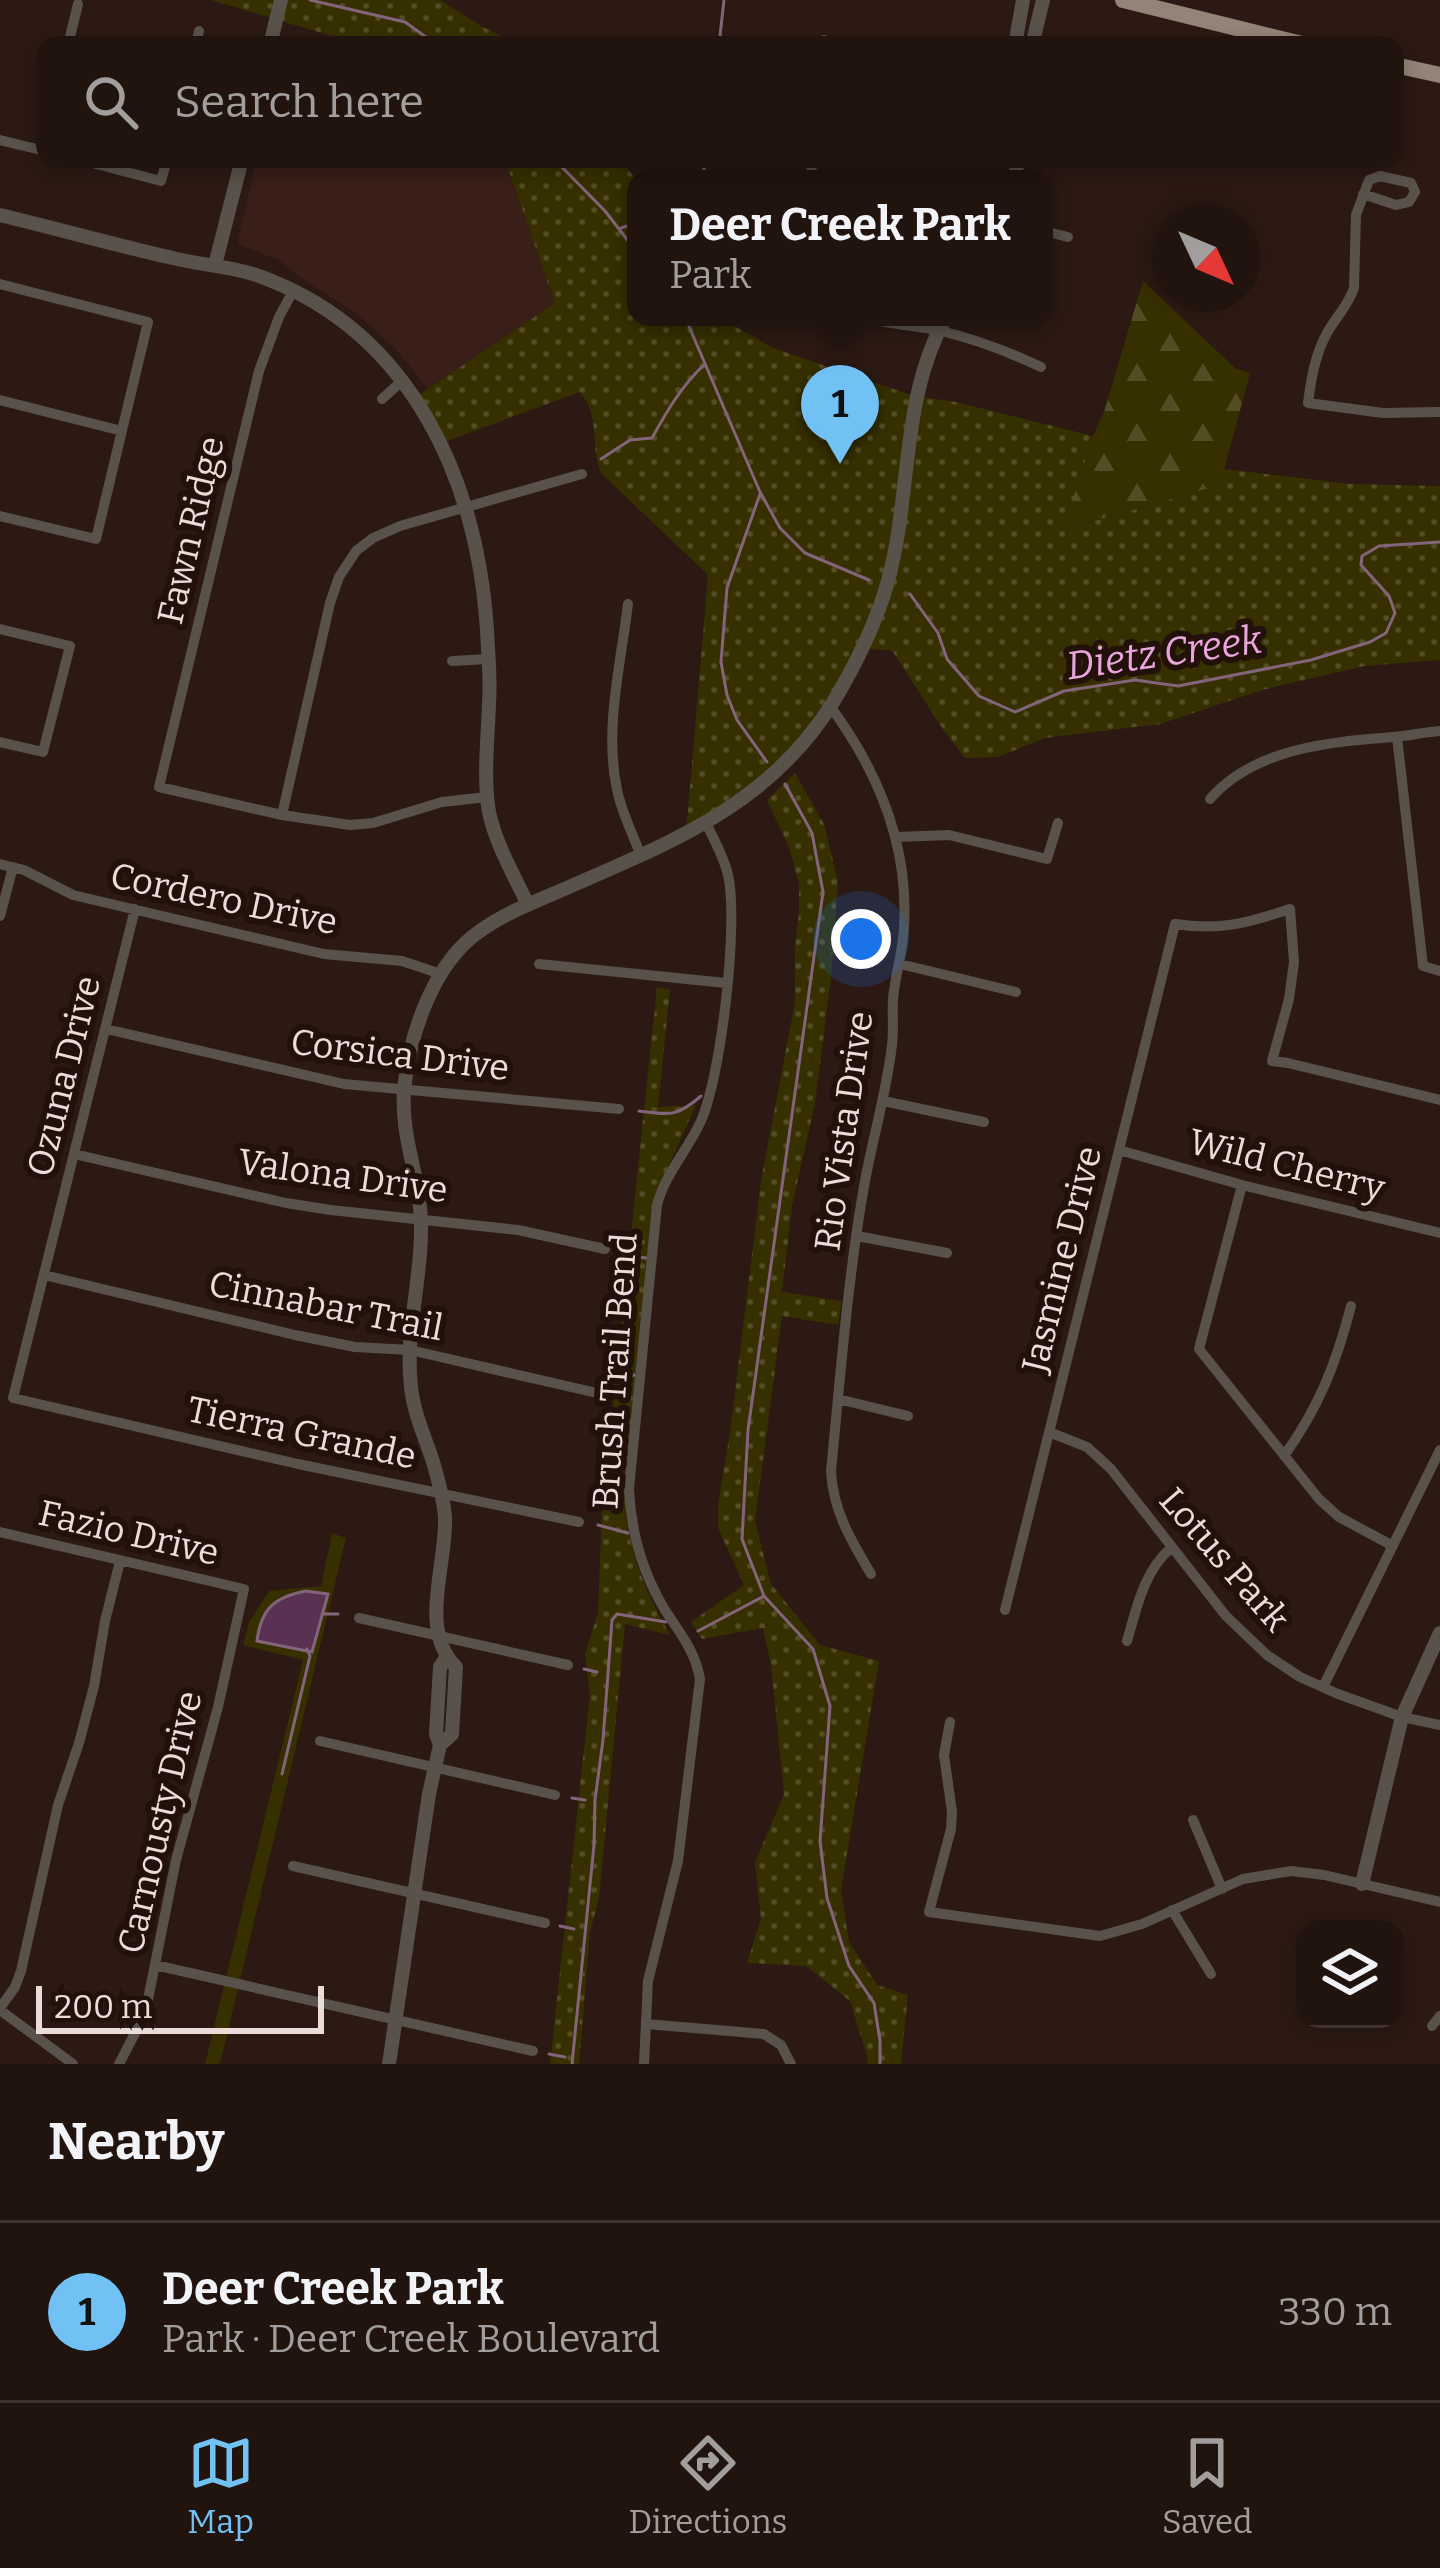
<!DOCTYPE html>
<html lang="en">
<head>
<meta charset="utf-8">
<style>
  body { margin:0; font-family:Bitter,serif; background:#291c17; color:#f1f3f6 }
  .controls { position:absolute; right:36px; bottom:36px; display:grid; overflow:hidden; border-radius:24px; box-shadow:0 6px 18px #0003 }
  .controls button { width:108px; height:108px; display:grid; place-items:center; padding:0; border:0; border-bottom:3px solid #3e322e; background:#21130e; color:#f1f3f6; font:60px sans-serif }
  .compass { position:absolute; left:1152px; top:204px; width:108px; height:108px; border-radius:50%; background:#21130e; box-shadow:0 6px 18px #0003; rotate:134deg }
  .scale { position:absolute; left:36px; bottom:30px; width:288px; box-sizing:border-box; padding-left:12px; border:6px solid #eadcd8; border-top:0; font-size:33px; line-height:42px; white-space:nowrap; color:#eadcd8; -webkit-text-stroke:9px #22100b; paint-order:stroke }
  .you { position:absolute; left:861px; top:939px; width:42px; height:42px; margin:-30px; border:9px solid #fff; border-radius:50%; background:#1a73e8; box-shadow:0 0 0 18px #1a73e833 }
  .badge { display:grid; place-items:center; width:78px; height:78px; border-radius:50%; background:#71c1f4; color:#111; font-size:39px; font-weight:700 }
  .pin { position:absolute; translate:-50% -99px; filter:drop-shadow(0 3px 6px #0008) }
  .pin::after { content:''; position:absolute; top:63px; width:42px; height:36px; background:inherit; clip-path:polygon(0 0,100% 0,50% 100%) }
  .popup { position:absolute; left:627px; top:170px; width:426px; height:156px; box-sizing:border-box; display:grid; place-content:center; border-radius:24px; background:#21130e; filter:drop-shadow(0 3px 9px #0005); font-size:39px; white-space:nowrap; color:#a29e9e }
  .popup b { font-size:45px; color:#f1f3f6 }
  .popup::after { content:''; position:absolute; left:50%; top:100%; margin-left:-24px; border:24px solid transparent; border-top-color:#21130e }
  .list { margin:0; padding:0; list-style:none }
  h2 { display:flex; justify-content:space-between; align-items:center; height:156px; margin:0; padding:0 48px; font-size:51px }
  h2 small { font-size:39px; font-weight:400; color:#a29e9e }
  .list li { display:grid; grid-template-columns:78px 1fr auto; gap:36px; align-items:center; box-sizing:border-box; height:180px; padding:0 48px; border-top:3px solid #3e322e }
  .list b { display:block; font-size:45px; white-space:nowrap }
  .list p { margin:0; font-size:39px; white-space:nowrap; color:#a29e9e }
  .list em { font-size:39px; font-style:normal; color:#a29e9e }
  .icon { flex:none; width:66px; height:66px; fill:none; stroke:currentColor; stroke-width:2; stroke-linecap:round; stroke-linejoin:round }
  .map { position:relative; flex:none; width:1440px; height:2064px; overflow:hidden }
  .search { position:absolute; background:#21130e; box-shadow:0 6px 18px #0003; left:36px; right:36px; top:36px; height:132px; display:flex; align-items:center; gap:30px; box-sizing:border-box; padding:0 42px; border-radius:24px; color:#a29e9e; font-size:45px }
  .sheet { height:336px; background:#21130e }
  nav { display:flex; justify-content:space-around; align-items:center; box-sizing:border-box; height:168px; border-top:3px solid #3e322e; background:#21130e; font-size:33px; color:#a29e9e }
  nav a { display:grid; justify-items:center; gap:6px }
  nav .on { color:#71c1f4 }
  .map>svg:first-child { display:block }
  .built { fill:#391f18 }
  .grass { fill:#362f00 }
  .forest { fill:url(#forest-firs) }
  .park { fill:url(#park-dots) }
  .water { fill:#593152; stroke:#84647a; stroke-width:3 }
  .lines { fill:none; stroke-linecap:round; stroke-linejoin:round }
  .stream { stroke:#84647a; stroke-width:3 }
  .minor { stroke:#58524a; stroke-width:10 }
  .tertiary { stroke:#58524a; stroke-width:14 }
  .primary { stroke:#928476; stroke-width:16 }
  .labels { text-anchor:middle; stroke-width:12; stroke-linejoin:round; paint-order:stroke }
  .street-label { font-size:36px; fill:#eadcd8; stroke:#22100b }
  .water-label { font-size:39px; font-style:italic; fill:#e9a6dc; stroke:#22100b }
</style>
</head>
<body>
<div class="map">
<svg width="1440" height="2064" viewBox="0 0 1440 2064">
  <defs>
    <pattern id="forest-firs" width="22" height="20" patternUnits="userSpaceOnUse" patternTransform="scale(3)"><rect width="22" height="20" fill="#362f00"/><path d="M5 1l3.5 6h-7zM16 11l3.5 6h-7z" fill="#534d24"/></pattern>
    <pattern id="park-dots" width="8" height="8" patternUnits="userSpaceOnUse" patternTransform="scale(3)"><rect width="8" height="8" fill="#362f00"/><path d="M2 2h.1M6 6h.1" fill="none" stroke="#534d24" stroke-width="1.8" stroke-linecap="round"/></pattern>
  </defs>
  <rect width="100%" height="100%" fill="#2c1913"/>
  <path class="built" d="M257,159H500L509,171L555,303L428,389L395,348L357,314L298,276L279,260L239,245L238,239Z"/>
  <path class="grass" d="M332,1533L346,1538L220,2064H205L303,1660L243,1645L249,1622L269,1591L321,1586Z"/>
  <path class="forest" d="M1143,281L1235,368L1250,373L1220,485L1062,530L1093,436L1104,412Z"/>
  <path class="park" d="M211,0H440L481,26L519,45H362Z
    M500,159H621L636,180V317H719L773,348L914,396L956,402L1093,436L1063,530L1220,485L1224,469L1351,484L1440,486V660L1364,666L1262,690L1160,724L1045,738L998,757L965,758L940,725L892,650L862,649L797,749L686,833L708,575L601,473C590,445 601,417 580,392L442,443L416,397L555,303L509,171Z
    M795,773L824,824L838,881L831,978L815,1103L792,1206L782,1292L842,1301L838,1325L782,1316L755,1521L771,1584L820,1645L879,1661L841,1890L849,1942L877,1985L908,1995L901,2064H867L868,2059L850,2001L819,1976L806,1966L747,1963L761,1919L755,1863L784,1794L771,1665L763,1628L702,1639L691,1622L744,1585L718,1528V1504L730,1433L761,1181L795,1002V945L799,912V884L789,847L767,800Z
    M657,987L670,990L658,1107L696,1105L653,1201L625,1511C633,1563 645,1589 670,1635L625,1624L599,1898L590,1932L579,2064H550L590,1694L585,1654L598,1613L602,1511Z"/>
  <path class="water" d="M306,1591L328,1594L312,1652L257,1641C261,1608 275,1597 306,1591Z"/>
  <g class="lines">
    <path class="stream" d="M310,0L405,22L437,45
      M719,45L724,0
      M554,159L605,211L636,251
      M703,179L705,159
      M621,228L636,223
      M685,317L760,492L780,528L805,553L869,580
      M601,459L630,440L652,438C667,411 682,385 705,364
      M760,494L727,588L721,662L727,695L737,720L767,762
      M910,594L938,633L947,659L979,696L1015,712L1064,691L1135,680L1178,686L1311,660L1370,642L1386,633L1395,613L1389,596L1361,565L1362,556L1379,546L1440,542
      M785,784L812,833L823,892L748,1430L742,1539L764,1596L813,1649L830,1706L820,1841L827,1898L849,1966L874,2003L880,2041V2064
      M639,1111C670,1115 677,1117 701,1096
      M625,1255L646,1258
      M610,1385L634,1375
      M598,1525L628,1533
      M322,1614H338
      M698,1631L764,1596
      M584,1669L597,1672
      M282,1774L310,1656L307,1649
      M572,1798L585,1800
      M560,1926L574,1929
      M549,2054L565,2057
      M572,2064L594,1845L595,1800L603,1740L612,1620L617,1614L666,1622"/>
    <path class="minor" d="M68,45L78,4
      M196,45L199,31
      M823,45L824,40L840,45
      M0,140L45,151
      M77,159L161,181L167,159
      M811,179L812,159
      M1363,194L1396,205L1409,202L1415,192L1411,183L1380,176L1369,180L1356,215L1354,288C1348,306 1336,317 1327,333C1315,355 1311,379 1308,403L1383,413L1440,412
      M1044,231L1068,237
      M0,284L148,322L96,539L0,516
      M293,291L279,317L259,371L159,787L282,815L350,825L373,823L442,802L487,797
      M864,317C889,325 915,325 941,331C975,339 1009,352 1041,367
      M382,399L403,380
      M0,400L122,431
      M628,604C621,662 605,726 616,784C620,809 632,832 641,856
      M0,629L70,646L43,752L0,742
      M452,661L488,659
      M830,706C878,771 909,845 904,927C903,952 895,975 893,999C892,1014 894,1030 892,1045C886,1097 870,1147 862,1198C847,1288 840,1380 831,1471C833,1511 851,1540 871,1574
      M1397,737L1423,966L1440,971
      M1210,799C1254,748 1330,742 1393,737C1409,736 1424,732 1440,731
      M282,815L330,603L339,577L356,551L373,538L400,526L582,474
      M896,837L949,835L1047,859L1058,823
      M0,864L24,870L73,895L324,954L402,961L441,974
      M135,909L13,1398L298,1464L579,1522
      M0,916L13,867
      M539,964L726,983
      M900,964L1016,992
      M106,1029L344,1084L619,1109
      M883,1101L984,1122
      M1119,1150L1242,1185L1440,1233
      M74,1154L286,1203L331,1210L518,1230L605,1249
      M1242,1185L1199,1349L1319,1499L1339,1517L1393,1546
      M857,1236L947,1253
      M44,1275L295,1335L355,1347L410,1350L597,1393
      M838,1399L908,1416
      M1049,1432L1087,1447L1111,1469L1226,1616L1267,1655L1300,1677L1338,1694L1402,1717L1440,1725
      M1284,1456C1319,1407 1336,1364 1351,1306
      M0,1532L244,1589L218,1707L176,1860L145,2014L119,2064
      M1005,1610L1175,924C1220,931 1248,923 1290,909L1294,962L1289,999L1272,1061L1288,1063L1440,1100
      M359,1618L568,1665
      M1127,1641C1137,1607 1144,1571 1171,1548
      M1323,1687L1440,1450
      M950,1722L944,1755L952,1812L951,1829L929,1912L1100,1936L1142,1924L1243,1879L1291,1871L1324,1875L1440,1902
      M320,1741L555,1795
      M1193,1820L1222,1889
      M293,1866L545,1923
      M1172,1910L1211,1974
      M155,1965L533,2051
      M0,2008L15,1987L21,1971L58,1805L79,1743L94,1686L105,1621L120,1561
      M0,2010L73,2064
      M646,2024L764,2034L781,2045L791,2064
      M1432,2026L1440,2016
      M644,2064L648,1981L678,1861L700,1679C695,1651 680,1633 665,1610C642,1572 631,1533 629,1489L657,1205C665,1174 687,1151 700,1123C721,1080 739,921 728,875C724,857 714,840 706,823"/>
    <path class="tertiary" d="M270,45L281,0
      M1015,45L1023,0
      M1032,45L1043,0
      M1015,179L1018,159
      M0,215C59,229 118,246 177,259C207,266 238,267 267,279C413,336 477,481 487,630C488,654 491,679 489,703C488,739 483,776 489,812C496,845 514,875 528,905
      M215,265L242,159
      M440,1745L452,1734L456,1667C418,1630 447,1564 445,1518C444,1500 439,1483 434,1465C426,1439 414,1415 411,1387C404,1327 426,1267 420,1207C416,1166 401,1134 404,1090C409,1036 433,963 480,931C509,910 545,898 578,883C679,839 770,802 832,704C855,666 876,624 888,581C912,493 900,399 946,317
      M1362,1884L1402,1717L1440,1633
      M389,2064L429,1794L440,1745L436,1734L440,1667L446,1658"/>
    <path class="primary" d="M1123,0L1306,45
      M1395,65L1440,75"/>
  </g>
  <g class="labels">
    <g class="street-label">
      <text transform="translate(190 530) rotate(-77)" y="13">Fawn Ridge</text>
      <text transform="translate(224 898) rotate(12)" y="13">Cordero Drive</text>
      <text transform="translate(400 1054) rotate(7)" y="13">Corsica Drive</text>
      <text transform="translate(63 1076) rotate(-76)" y="13">Ozuna Drive</text>
      <text transform="translate(843 1131) rotate(-82)" y="13">Rio Vista Drive</text>
      <text transform="translate(1287 1164) rotate(14)" y="13">Wild Cherry</text>
      <text transform="translate(343 1175) rotate(8)" y="13">Valona Drive</text>
      <text transform="translate(1061 1259) rotate(-76)" y="13">Jasmine Drive</text>
      <text transform="translate(326 1305) rotate(11)" y="13">Cinnabar Trail</text>
      <text transform="translate(614 1371) rotate(-86)" y="13">Brush Trail Bend</text>
      <text transform="translate(302 1432) rotate(12)" y="13">Tierra Grande</text>
      <text transform="translate(129 1532) rotate(13)" y="13">Fazio Drive</text>
      <text transform="translate(1225 1559) rotate(49)" y="13">Lotus Park</text>
      <text transform="translate(159 1822) rotate(-77)" y="13">Carnousty Drive</text>
    </g>
    <g class="water-label">
      <text transform="translate(1164 652) rotate(-8)" y="14">Dietz Creek</text>
    </g>
  </g>
</svg>
<div class="controls">
<button><svg class="icon" aria-label="layers" viewBox="0 0 24 24"><path d="M12 4l9 5-9 5-9-5zM3 14l9 5 9-5"/></svg></button>
</div>
<svg class="compass" viewBox="-18 -18 36 36"><path d="M0-13l5 13h-10z" fill="#e53935"/><path d="M0 13l5-13h-10z" fill="#a29e9e"/></svg>
<div class="scale">200 m</div>
<div class="you"></div>
<div class="pin badge" style="left:840px;top:464px">1</div>
<div class="popup"><b>Deer Creek Park</b>Park</div>
<div class="search"><svg class="icon" aria-label="search" viewBox="0 0 24 24"><circle cx="10" cy="10" r="6"/><path d="M15 15l6 6"/></svg>Search here</div>
</div>
<section class="sheet">
<h2>Nearby<small></small></h2>
<ul class="list">
<li><span class="badge">1</span><div><b>Deer Creek Park</b><p>Park · Deer Creek Boulevard</p></div><em>330 m</em></li>
</ul>
</section>
<nav>
<a class="on"><svg class="icon" aria-label="map" viewBox="0 0 24 24"><path d="M3 6l6-2 6 2 6-2v14l-6 2-6-2-6 2zM9 4v14M15 6v14"/></svg>Map</a>
<a><svg class="icon" aria-label="directions" viewBox="0 0 24 24"><path d="M12 3l9 9-9 9-9-9zM9 14v-3h6M13 9l2 2-2 2"/></svg>Directions</a>
<a><svg class="icon" aria-label="saved" viewBox="0 0 24 24"><path d="M7 4h10v16l-5-4-5 4z"/></svg>Saved</a>
</nav>
</body>
</html>
